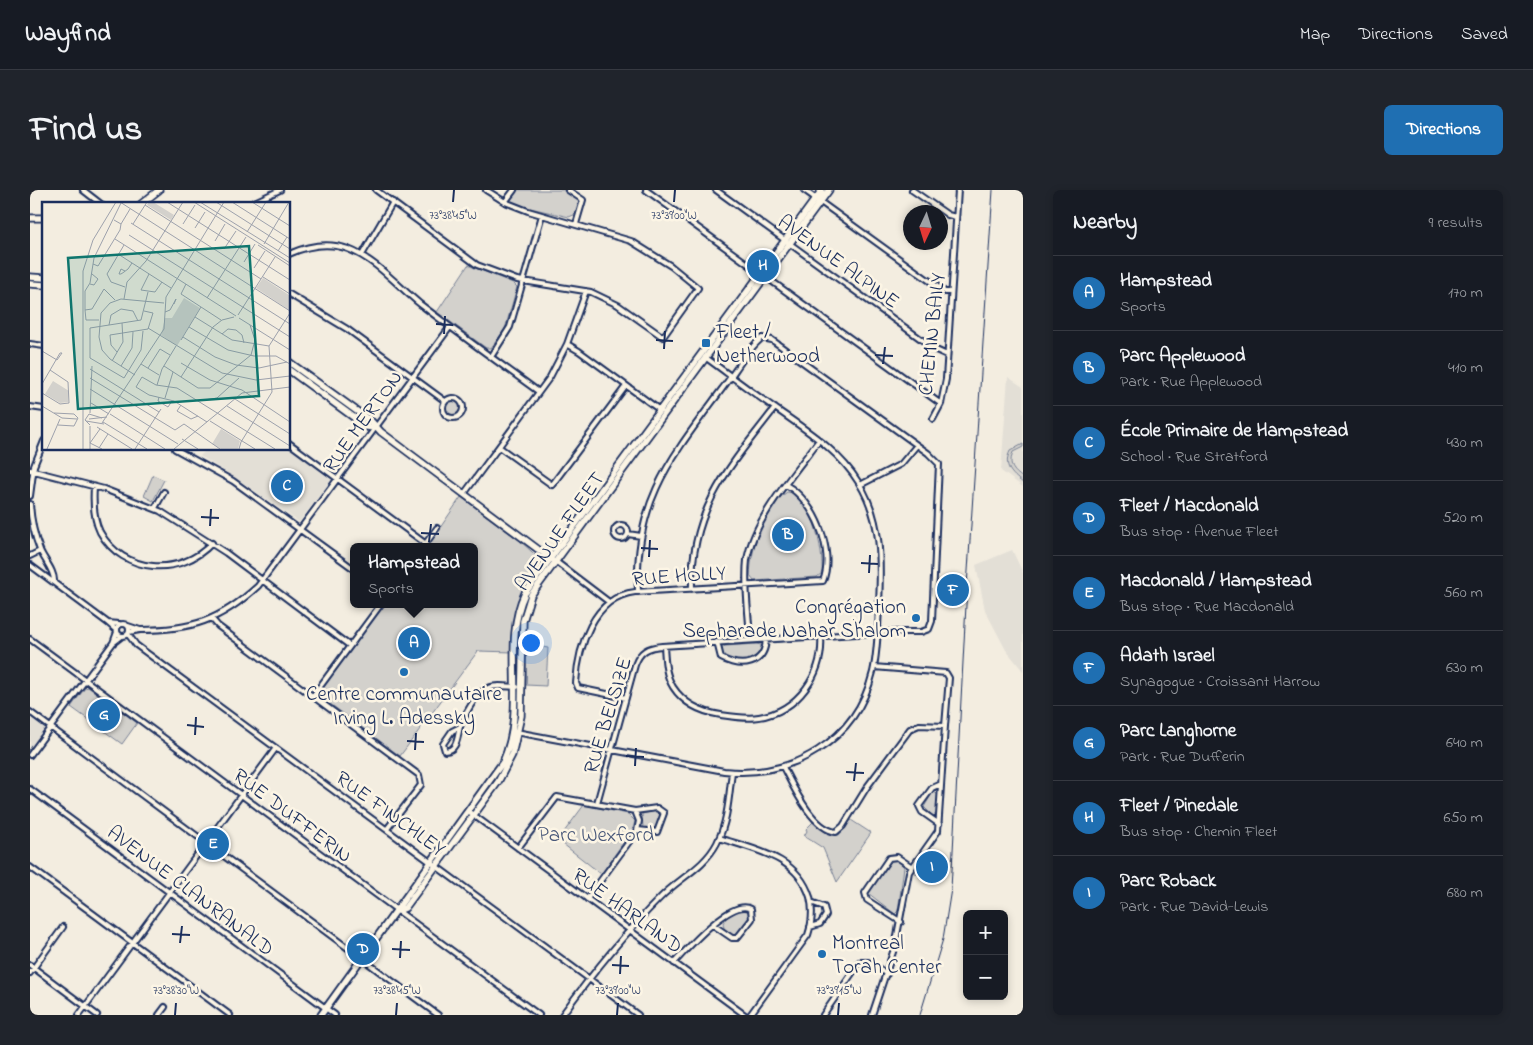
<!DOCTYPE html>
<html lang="en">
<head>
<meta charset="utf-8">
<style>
  body { margin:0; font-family:"Indie Flower",sans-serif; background:#20242c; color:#f1f3f6 }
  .controls { position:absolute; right:15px; bottom:15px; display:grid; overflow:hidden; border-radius:8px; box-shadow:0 2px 8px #0003 }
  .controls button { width:45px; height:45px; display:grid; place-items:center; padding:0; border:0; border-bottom:1px solid #363941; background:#171b24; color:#f1f3f6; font:25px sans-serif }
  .compass { position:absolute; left:873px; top:15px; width:45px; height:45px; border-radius:50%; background:#171b24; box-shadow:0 2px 8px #0003; rotate:184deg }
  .you { position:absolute; left:500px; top:452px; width:18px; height:18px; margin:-12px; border:4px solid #fff; border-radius:50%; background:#1a73e8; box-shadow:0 0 0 8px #1a73e833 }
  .badge { display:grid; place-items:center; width:32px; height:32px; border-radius:50%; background:#1f6fb2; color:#fff; font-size:16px; font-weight:700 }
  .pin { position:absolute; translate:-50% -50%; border:2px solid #fff; box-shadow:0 1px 5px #0006 }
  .popup { position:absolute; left:320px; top:353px; width:128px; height:65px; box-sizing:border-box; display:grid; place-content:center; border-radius:8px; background:#171b24; filter:drop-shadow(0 1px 4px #0005); font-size:16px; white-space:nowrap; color:#9ea1a6 }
  .popup b { font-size:19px; color:#f1f3f6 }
  .popup::after { content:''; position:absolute; left:50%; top:100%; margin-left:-10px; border:10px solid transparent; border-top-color:#171b24 }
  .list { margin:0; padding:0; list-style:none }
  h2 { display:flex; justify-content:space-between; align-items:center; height:65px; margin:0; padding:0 20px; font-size:21px }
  h2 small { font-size:16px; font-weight:400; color:#9ea1a6 }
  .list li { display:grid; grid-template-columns:32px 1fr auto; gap:15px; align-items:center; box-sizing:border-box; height:75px; padding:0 20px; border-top:1px solid #363941 }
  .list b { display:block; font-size:19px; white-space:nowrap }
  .list p { margin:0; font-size:16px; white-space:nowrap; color:#9ea1a6 }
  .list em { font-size:16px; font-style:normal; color:#9ea1a6 }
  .map { position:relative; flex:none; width:993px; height:825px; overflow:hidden; border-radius:8px }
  header { display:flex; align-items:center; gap:30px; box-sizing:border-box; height:70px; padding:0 25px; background:#171b24; border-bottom:1px solid #363941 }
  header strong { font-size:24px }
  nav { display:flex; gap:28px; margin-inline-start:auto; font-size:18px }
  .intro { display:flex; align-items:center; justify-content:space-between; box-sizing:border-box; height:120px; padding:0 30px }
  h1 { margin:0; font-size:35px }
  .button { padding:12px 22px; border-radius:8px; background:#1f6fb2; color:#fff; font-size:18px; font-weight:700 }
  main { display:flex; gap:30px; padding:0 30px }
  aside { flex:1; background:#171b24; border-radius:8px; box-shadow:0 2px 8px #0003 }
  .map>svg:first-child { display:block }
  .built { fill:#e3dfd6 }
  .green { fill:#d3d1cc; stroke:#778095 }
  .water { fill:#a9acb3; stroke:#707a91 }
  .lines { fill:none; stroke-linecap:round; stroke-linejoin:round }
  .street-casing { stroke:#1b2f5e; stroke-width:8 }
  .secondary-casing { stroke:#1b2f5e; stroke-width:9 }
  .street { stroke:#fcf5e5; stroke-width:4 }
  .secondary { stroke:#fcf5e5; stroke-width:5.5 }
  .rail { stroke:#1b2f5e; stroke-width:1 }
  .ticks { fill:none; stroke:#1b2f5e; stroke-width:2 }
  .poi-dot { fill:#1f6fb2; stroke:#fcf5e5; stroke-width:2 }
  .labels { text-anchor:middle; stroke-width:5; stroke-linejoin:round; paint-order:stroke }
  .street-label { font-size:21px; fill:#1b2f5e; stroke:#fcf5e5 }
  .poi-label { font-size:21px; fill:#1b2f5e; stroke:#fcf5e5; text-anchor:start }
  .park-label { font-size:21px; fill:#49587a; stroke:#fcf5e5 }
  .inset-road { fill:none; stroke:#9da1ac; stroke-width:1 }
  .view { fill:#0f766e; fill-opacity:0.15; stroke:#0f766e; stroke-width:2.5 }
  .inset-edge { fill:none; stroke:#1b2f5e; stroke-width:2.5 }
  .ticks-label { font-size:12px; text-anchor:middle; fill:#1b2f5e; stroke:#fcf5e5; stroke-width:5; stroke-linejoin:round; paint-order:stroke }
</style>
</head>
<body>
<header>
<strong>Wayfind</strong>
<nav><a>Map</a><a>Directions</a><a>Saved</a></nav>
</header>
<div class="intro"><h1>Find us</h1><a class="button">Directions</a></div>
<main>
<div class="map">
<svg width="993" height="825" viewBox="0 0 993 825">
  <rect width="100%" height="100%" fill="#f3ede0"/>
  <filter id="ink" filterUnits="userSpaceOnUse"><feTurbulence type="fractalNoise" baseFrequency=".02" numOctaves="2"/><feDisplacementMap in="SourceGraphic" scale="10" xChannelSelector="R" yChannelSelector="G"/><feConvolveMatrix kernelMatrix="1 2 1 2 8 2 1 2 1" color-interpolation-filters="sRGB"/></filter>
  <g filter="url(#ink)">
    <path class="built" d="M978,187L993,197V297L971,281Z
      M259,257L301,290L269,332L209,290L170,266L177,259Z
      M982,360L993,383V481L976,460L955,420L946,375Z
      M0,522L21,538L0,565Z"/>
    <path class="green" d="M484,0H538L553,10L546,24L539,27L475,12Z
      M438,75L483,93L487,97L475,139L461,158H456L407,122Z
      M416 218a8 8 0 1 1 16 0a8 8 0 1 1-16 0Z
      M993,254V257L983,262C978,275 983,281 993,288V293C981,284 973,276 980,261Z
      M123,285L134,290L123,311L114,306Z
      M757,302C782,302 794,363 792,383L787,387L724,391L720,386C721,358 733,319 757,302Z
      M431,307L489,350L513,372C487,407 484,419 483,462L448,461L370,566L291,507L290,502L354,414H444V357H397Z
      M496,454L518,458L516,496L496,495Z
      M726,454L731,455L732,460L722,470C713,472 691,471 691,459L695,456Z
      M58,497L107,533L92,554L41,517L55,498Z
      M903,602L908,604L907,623L903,626L894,617Z
      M554,615L598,624L605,631L603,639L571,684L528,650Z
      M625,621L631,624L627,639L623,641L613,637L612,624Z
      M821,630L841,643L807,692L793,658L774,646L777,641L776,639L783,632L799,645H809Z
      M900,661L916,672L913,687L884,683Z
      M862,670H867L874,677L868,721L865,724L838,703Z
      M710,719L718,721L719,727L707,744L702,745L694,738L693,733L696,728Z"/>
    <path class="water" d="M382,448L396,458L390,467L382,461L380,464L374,460Z"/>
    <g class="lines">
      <g class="street-casing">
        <path id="street" d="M53,0L71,14
          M346,0L447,75L487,90L561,102L588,115L633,147L668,98L641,76L601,51L498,21L475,12L456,0
          M538,0L553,10L546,34
          M616,0L911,214
          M686,0L906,160L917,165
          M774,0L915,102H921
          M882,0L918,25L926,27
          M475,12L484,0
          M220,14L250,0
          M259,64C277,56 298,52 318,59C345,69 368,96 390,114C429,144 469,173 509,202
          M332,65L363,12
          M259,104L317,139L415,211
          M0,154L14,156
          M537,154L549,161L631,221
          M461,167L480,137L512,25
          M413 218a10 10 0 1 1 20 0a10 10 0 1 1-20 0Z
          M0,217L14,219
          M903,229L911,214L916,189L928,0
          M259,253L396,354
          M469,257L522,295L596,196
          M145,259L203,291L324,379
          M0,280L74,299L130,321L196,363L320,456
          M830,295L871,274L887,255
          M64,297C63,312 63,328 70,342C93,384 151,387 182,353
          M434,304L520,187L537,154L556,101
          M0,306L4,276L14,251
          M0,314C1,329 4,345 10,360C14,370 25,381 24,392
          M125,318L134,302
          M584 342a7 7 0 1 1 14 0a7 7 0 1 1-14 0Z
          M598,344L611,346
          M393,357L407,338
          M0,366L10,361
          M525,371L579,412
          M0,375L78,433
          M662,399C660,320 699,277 745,218
          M182,429L188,436L389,585L391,595L357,639
          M87 440a6 6 0 1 1 12 0a6 6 0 1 1-12 0Z
          M98,436L110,440L99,442
          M86,440L78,433L89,434
          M110,440C161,440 190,431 228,396L420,137
          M87,442L83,453L92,446
          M98,444L106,455L608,825
          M0,449L509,825
          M720,450C719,424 714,396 717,370C724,328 764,284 789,250
          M687,452L691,468C712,479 735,475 736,449
          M634,456C635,470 635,484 643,497C654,514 671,522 691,525C704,527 716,529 729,527C768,521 794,484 791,446
          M283,506L351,414
          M596,508L548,498L546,493C548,457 563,407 605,402L793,391C805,361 785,311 756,295
          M0,522L408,825
          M430,537L422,541L413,554L415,561C429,561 427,543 431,534C436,523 445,505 456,499C464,494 478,497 487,497
          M486,542L694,581C763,588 826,551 843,482C848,460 848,436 849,414C851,372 852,330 829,293C808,259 774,239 742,216C719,200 697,183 675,167
          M0,565L83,453
          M753,577C763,596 782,639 806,642L813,636L837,597L880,539L889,535L915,536L919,488L916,483L844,477
          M0,599L305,825
          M567,613L605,475C610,461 618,457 632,456L859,442H891L899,439L902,431L909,274L898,263L742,150L732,148C718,158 703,185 692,199C641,268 604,311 608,402
          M438,621L715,825
          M605,621L627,618L634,623L627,642L608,640
          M909,634L892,622L889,616L902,598L911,594
          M689,648C725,660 767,666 780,707C783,719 782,733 778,745L720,825
          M488,658L527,607L605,621L609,631L607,641L557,709
          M0,677L200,825
          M871,732L837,710L835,703L859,668L867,667L882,677
          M780,737L790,734L796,725L794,717L781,712
          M644,773C657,759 702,707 721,719L722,729L707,748H702L683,735
          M0,775L67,825
          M0,783L33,737
          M49,825L246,558
          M129,825L135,817
          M532,825C562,784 594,744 630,708C649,688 674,678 687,653C698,631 699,605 702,582
          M793,825L830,772H838L857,784
          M842,825L865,756L879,682L908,641L915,536"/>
      </g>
      <g class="secondary-casing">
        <path id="secondary" d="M111,14L129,0
          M0,28H14
          M0,87L14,88
          M0,94L14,95
          M259,172L342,232L351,242L521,369
          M259,180L337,237L345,238
          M368,721L375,718L468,592L482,565L491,526L493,431L501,405L799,0
          M291,825L473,572C498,516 471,453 495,403L792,0"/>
      </g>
      <use href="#street" class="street"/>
      <use href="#secondary" class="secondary"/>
      <path class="rail" d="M890,825L913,749L921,699L937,396L963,0"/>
    </g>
  </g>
  <path class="ticks" d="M423,12L424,0M644,12L645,0M406,134L423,135M414,144L415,126M626,150L643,151M634,159L635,141M845,165L863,166M853,174L855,157M171,327L189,328M180,336L181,319M391,343L409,344M399,352L401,334M611,358L628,359M619,367L620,350M831,373L848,374M839,383L840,365M157,535L174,537M165,545L166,527M377,551L394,552M385,560L386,543M596,566L614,567M605,576L606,558M816,582L834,583M824,591L826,573M142,744L160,745M150,753L152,736M362,759L380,760M370,768L371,751M582,775L599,776M590,784L591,766M145,825L146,813M366,825L367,813M587,825L588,813M808,825L809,813"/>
  <g class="poi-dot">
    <rect x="671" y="148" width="10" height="10" rx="2.5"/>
    <circle cx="886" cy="428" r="5"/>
    <circle cx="374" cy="482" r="5"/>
    <circle cx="792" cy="764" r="5"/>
  </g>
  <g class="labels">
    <g class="street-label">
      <text transform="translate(809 71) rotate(36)" y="7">AVENUE ALPINE</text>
      <text transform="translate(901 144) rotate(-84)" y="7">CHEMIN BAILY</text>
      <text transform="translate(332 231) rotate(-54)" y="7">RUE MERTON</text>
      <text transform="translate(529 341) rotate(-55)" y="7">AVENUE FLEET</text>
      <text transform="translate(649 385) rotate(-4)" y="7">RUE HOLLY</text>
      <text transform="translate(577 525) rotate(-73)" y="7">RUE BELSIZE</text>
      <text transform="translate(361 623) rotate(36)" y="7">RUE FINCHLEY</text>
      <text transform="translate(263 625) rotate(37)" y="7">RUE DUFFERIN</text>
      <text transform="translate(161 700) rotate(37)" y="7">AVENUE CLANRANALD</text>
      <text transform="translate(598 720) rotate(36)" y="7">RUE HARLAND</text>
    </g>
    <g class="poi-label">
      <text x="686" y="148">Fleet /<tspan x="686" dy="24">Netherwood</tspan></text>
      <text x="876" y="423" text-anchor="end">Congrégation<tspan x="876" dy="24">Sepharade Nahar Shalom</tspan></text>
      <text x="374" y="510" text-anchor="middle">Centre communautaire<tspan x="374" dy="24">Irving L. Adessky</tspan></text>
      <text x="802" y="759">Montreal<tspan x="802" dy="24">Torah Center</tspan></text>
    </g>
    <g class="park-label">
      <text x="566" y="651">Parc Wexford</text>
    </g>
  </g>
  <g transform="translate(12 12)">
    <rect width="248" height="248" fill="#f3ede0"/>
    <path d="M107,0H111L132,13L129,18L105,3ZM221,76L247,93V108L214,86ZM142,96L158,106L135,144L119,133L123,116H130ZM11,179L27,189L26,200L18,201L3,192ZM179,227L198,239L196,247H179L170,242Z" fill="#d3d1cc"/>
    <path class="inset-road" d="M78,0L248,109M125,0L248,78M152,0L248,61M158,0L248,56M174,0L248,47M190,0L248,37M210,0L248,24M103,3L219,77M89,21L248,122M79,22L88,7M91,22L105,0M141,22L153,3M153,26L163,10M205,30L224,0M87,33L248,135M73,37L194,114M173,39L183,22M222,42L247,0M82,43L65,72L69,80L83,85M216,43L248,64M182,47L194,29M236,49L245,35M76,52L129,86M202,60L213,42M51,62L56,64L78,28L79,22L72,18M212,66L223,49M83,69L79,67L77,72H79L82,70L86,67L90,61M107,72L99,88L113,90L120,80M221,75L248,92M48,82L52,83L56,77L50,72M144,82L139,92L179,118M165,96L204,35M82,97L85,80L104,59L141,0M43,108V89L48,81L52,56L79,1M123,110L128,108L134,97L132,102M196,113L233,55M153,115L190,138L227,144M197,116L248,148M57,118H44L43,108L50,107L62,87L73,98M67,123L69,113L79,107L91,109L96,119M147,125L186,148L212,154H234L248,162M106,126L180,171L214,178L248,174M101,129L99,148L82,176L48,156V126L99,118L106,90M180,132L186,127L194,128L200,133L202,141M141,135L173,155L194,163L217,166L245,160M139,138L159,105M0,149L15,158M75,150L69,143L68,133L106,127L111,111L102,109M70,159L81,140L80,121M139,161L168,178L200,188L248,220M99,162L117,173M79,164L90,146L91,130M122,164L156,186H168L209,153L213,138L208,123M106,166L118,147L128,153M48,167L117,210M93,173L68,157L60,148L57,135L59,111L68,101L79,97L122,101M139,175L171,125L180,118L192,115M48,176L133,228L142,222L178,247M0,182L18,151H20L15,158M115,183L120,167L134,144M48,187L136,242M0,191L18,202L27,201L26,180L8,168M117,195L116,199L126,205L130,199M123,196L131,170M193,197L248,232M156,199L175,196L197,176M49,201L67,212M139,203L135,209L149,217L156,214M0,204L20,216L35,217M185,204L248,244M12,211L32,212L36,216L32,224L16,223M48,211L50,164M68,212L123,247M47,217L65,215M44,219L62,222M168,219L213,247M61,220L105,247M165,220L132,199L107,193L94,185L100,175L114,183L135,186L233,247M60,221L122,127L124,95L182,0M48,223L43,218L47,212L60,216M48,224V247M55,225L90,247M58,227L48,241L60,247M140,237L156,247M57,246L66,232M5,247L18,217M41,247V69L51,38L74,0M93,247L119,207M132,247L200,191L248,185M197,247L199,240L230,190L227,144L248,111"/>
    <path class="view" d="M207,44L217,194L36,207L26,56Z"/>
    <rect width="248" height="248" class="inset-edge"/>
  </g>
  <g class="ticks-label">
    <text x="423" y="29">73°38'45"W</text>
    <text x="644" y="29">73°39'00"W</text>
    <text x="146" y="804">73°38'30"W</text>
    <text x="367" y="804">73°38'45"W</text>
    <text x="588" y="804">73°39'00"W</text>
    <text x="809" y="804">73°39'15"W</text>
  </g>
</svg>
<div class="controls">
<button>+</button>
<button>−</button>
</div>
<svg class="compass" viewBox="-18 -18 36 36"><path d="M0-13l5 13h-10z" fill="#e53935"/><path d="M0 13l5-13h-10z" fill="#9ea1a6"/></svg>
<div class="you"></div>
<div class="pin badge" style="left:384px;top:453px">A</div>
<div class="popup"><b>Hampstead</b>Sports</div>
<div class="pin badge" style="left:758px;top:345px">B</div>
<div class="pin badge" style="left:257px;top:296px">C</div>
<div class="pin badge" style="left:333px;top:759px">D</div>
<div class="pin badge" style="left:183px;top:654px">E</div>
<div class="pin badge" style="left:923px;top:400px">F</div>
<div class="pin badge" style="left:74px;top:525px">G</div>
<div class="pin badge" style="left:733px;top:76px">H</div>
<div class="pin badge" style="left:902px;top:677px">I</div>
</div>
<aside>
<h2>Nearby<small>9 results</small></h2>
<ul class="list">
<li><span class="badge">A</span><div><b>Hampstead</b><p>Sports</p></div><em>170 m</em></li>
<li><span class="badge">B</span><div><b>Parc Applewood</b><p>Park · Rue Applewood</p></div><em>410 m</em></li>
<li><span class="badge">C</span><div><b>École Primaire de Hampstead</b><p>School · Rue Stratford</p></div><em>430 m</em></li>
<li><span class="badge">D</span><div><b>Fleet / Macdonald</b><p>Bus stop · Avenue Fleet</p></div><em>520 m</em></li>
<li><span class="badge">E</span><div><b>Macdonald / Hampstead</b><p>Bus stop · Rue Macdonald</p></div><em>560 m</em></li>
<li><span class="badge">F</span><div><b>Adath Israel</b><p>Synagogue · Croissant Harrow</p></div><em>630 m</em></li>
<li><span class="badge">G</span><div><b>Parc Langhorne</b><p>Park · Rue Dufferin</p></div><em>640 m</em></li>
<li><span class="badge">H</span><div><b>Fleet / Pinedale</b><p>Bus stop · Chemin Fleet</p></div><em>650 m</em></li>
<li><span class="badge">I</span><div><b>Parc Roback</b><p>Park · Rue David-Lewis</p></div><em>680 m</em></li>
</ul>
</aside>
</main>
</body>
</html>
